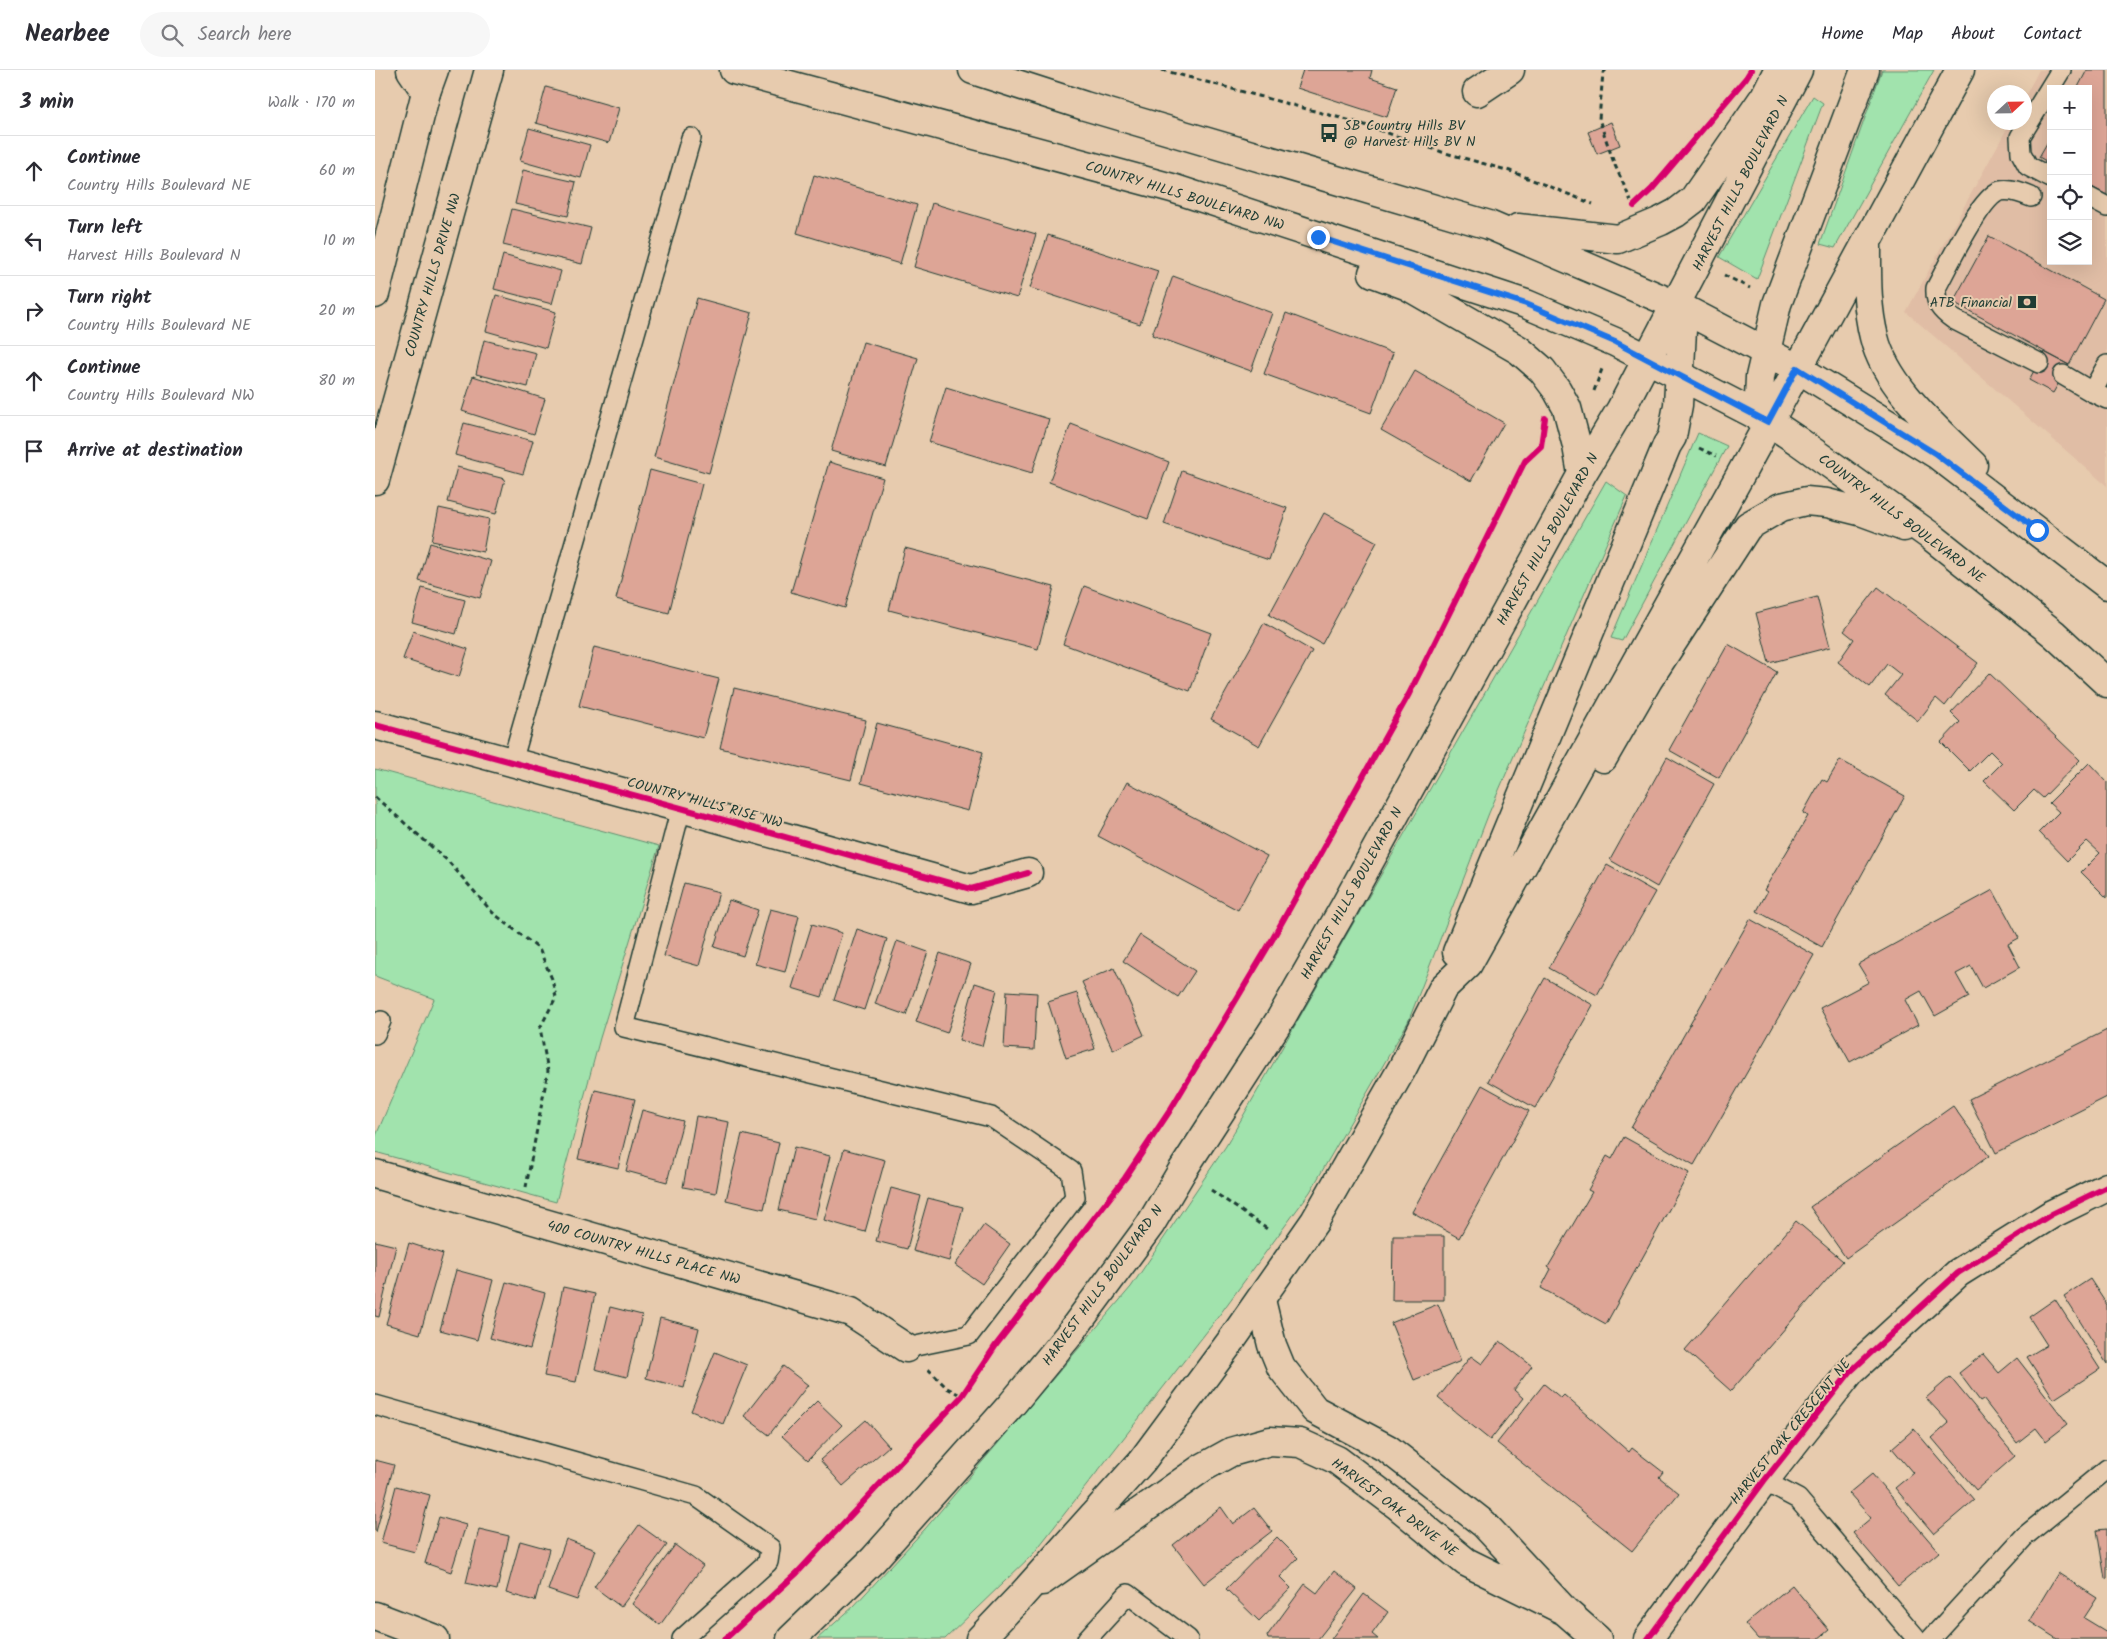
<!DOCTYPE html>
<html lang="en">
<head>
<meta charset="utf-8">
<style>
  body { margin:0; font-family:Kalam,sans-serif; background:#f7f7f7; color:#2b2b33 }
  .controls { position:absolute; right:15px; top:15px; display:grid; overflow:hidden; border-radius:0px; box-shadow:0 5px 20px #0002 }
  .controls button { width:45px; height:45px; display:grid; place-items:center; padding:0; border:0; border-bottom:1px solid #e1e1e2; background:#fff; color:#2b2b33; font:25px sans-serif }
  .compass { position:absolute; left:1612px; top:15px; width:45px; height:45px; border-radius:50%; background:#fff; box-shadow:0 5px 20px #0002; rotate:68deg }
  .stop { position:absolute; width:15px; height:15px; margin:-11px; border:4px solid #1a73e8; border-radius:50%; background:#fff }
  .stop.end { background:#1a73e8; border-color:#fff; box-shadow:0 1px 5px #0008 }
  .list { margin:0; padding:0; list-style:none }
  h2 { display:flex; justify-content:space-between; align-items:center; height:65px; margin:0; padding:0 20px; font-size:21px }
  h2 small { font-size:16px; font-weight:400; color:#7c7c81 }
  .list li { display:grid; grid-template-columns:32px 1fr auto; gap:15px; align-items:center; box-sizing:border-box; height:70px; padding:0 20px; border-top:1px solid #e1e1e2 }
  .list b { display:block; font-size:19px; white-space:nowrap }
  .list p { margin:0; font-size:16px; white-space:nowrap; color:#7c7c81 }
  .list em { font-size:16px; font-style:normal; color:#7c7c81 }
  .icon { flex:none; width:28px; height:28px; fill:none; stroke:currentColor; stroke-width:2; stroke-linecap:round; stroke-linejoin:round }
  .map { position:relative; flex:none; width:1732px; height:1569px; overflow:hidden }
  header { display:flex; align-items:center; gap:30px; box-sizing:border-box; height:70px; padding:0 25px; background:#fff; border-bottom:1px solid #e1e1e2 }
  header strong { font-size:24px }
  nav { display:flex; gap:28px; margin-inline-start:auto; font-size:18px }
  .search { width:350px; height:45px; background:#f7f7f7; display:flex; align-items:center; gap:12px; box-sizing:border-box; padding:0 18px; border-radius:28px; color:#7c7c81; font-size:19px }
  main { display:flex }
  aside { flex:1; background:#fff }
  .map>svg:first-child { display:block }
  .built { fill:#e0bda5; fill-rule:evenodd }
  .green { fill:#a1e3ad; stroke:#609070 }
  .building { fill:#dda596; stroke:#1f3d34 }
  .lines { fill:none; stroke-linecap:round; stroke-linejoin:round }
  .service-casing { stroke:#1f3d34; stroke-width:22 }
  .minor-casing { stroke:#1f3d34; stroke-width:31 }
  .tertiary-casing { stroke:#1f3d34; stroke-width:31 }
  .secondary-casing { stroke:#1f3d34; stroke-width:31 }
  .path { stroke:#1f3d34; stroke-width:3; stroke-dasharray:5 4; stroke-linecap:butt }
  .service { stroke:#e7cbae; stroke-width:19 }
  .minor { stroke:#e7cbae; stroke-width:28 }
  .tertiary { stroke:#e7cbae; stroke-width:28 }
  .secondary { stroke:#e7cbae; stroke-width:28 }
  .cycleway-casing { stroke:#e7cbae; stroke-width:9 }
  .cycleway { stroke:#d6006c; stroke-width:6 }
  .route { stroke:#1a73e8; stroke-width:6 }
  .labels { text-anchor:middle; stroke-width:4; stroke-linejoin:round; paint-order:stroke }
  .poi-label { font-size:14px; fill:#1f3d34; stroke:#e7cbae; text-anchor:start }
  .street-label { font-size:14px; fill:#1f3d34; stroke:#e7cbae }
</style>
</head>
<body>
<header>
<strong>Nearbee</strong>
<div class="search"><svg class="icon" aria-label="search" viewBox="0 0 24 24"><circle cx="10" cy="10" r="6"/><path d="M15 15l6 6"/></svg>Search here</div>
<nav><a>Home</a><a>Map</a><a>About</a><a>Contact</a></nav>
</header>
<main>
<aside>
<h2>3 min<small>Walk · 170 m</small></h2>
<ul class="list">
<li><svg class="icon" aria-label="ahead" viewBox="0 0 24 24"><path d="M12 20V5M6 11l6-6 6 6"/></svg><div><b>Continue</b><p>Country Hills Boulevard NE</p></div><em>60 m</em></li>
<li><svg class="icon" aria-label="left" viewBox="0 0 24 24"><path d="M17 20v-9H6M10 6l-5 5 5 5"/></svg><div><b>Turn left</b><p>Harvest Hills Boulevard N</p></div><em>10 m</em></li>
<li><svg class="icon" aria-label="right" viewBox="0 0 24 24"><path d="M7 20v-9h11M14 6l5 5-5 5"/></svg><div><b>Turn right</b><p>Country Hills Boulevard NE</p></div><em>20 m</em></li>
<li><svg class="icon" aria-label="ahead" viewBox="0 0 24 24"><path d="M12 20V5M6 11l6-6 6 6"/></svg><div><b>Continue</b><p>Country Hills Boulevard NW</p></div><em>80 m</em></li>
<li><svg class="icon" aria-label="arrive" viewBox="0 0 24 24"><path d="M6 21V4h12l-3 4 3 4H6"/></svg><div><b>Arrive at destination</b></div></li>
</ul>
</aside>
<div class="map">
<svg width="1732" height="1569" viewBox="0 0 1732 1569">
  <rect width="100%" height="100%" fill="#e7cbae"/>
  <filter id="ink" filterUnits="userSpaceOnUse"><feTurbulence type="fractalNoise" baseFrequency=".02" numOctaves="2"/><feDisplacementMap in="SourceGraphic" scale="10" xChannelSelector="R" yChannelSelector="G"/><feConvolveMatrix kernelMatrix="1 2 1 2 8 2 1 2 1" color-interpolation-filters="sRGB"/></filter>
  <g filter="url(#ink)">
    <path class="built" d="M1664,0H1732V416L1531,242L1635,53L1650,52V26ZM1676,19H1713V191H1676Z"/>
    <path class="green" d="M1507,0H1559L1460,178L1445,174Z
      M1438,26L1448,33L1382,209L1344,187Z
      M1323,363L1352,376L1247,571L1236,568Z
      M1231,411L1252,426L1114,743L1033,952L935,1122L837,1255L658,1484L570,1569H442L479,1536L550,1459L756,1217L851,1076Z
      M0,699L284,776L225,968L181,1132L0,1082V1068L59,929L0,906Z"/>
    <path class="building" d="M928,0H997L995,8L1022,17L1012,47L922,18Z
      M1712,0H1732V125L1713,115V19H1702Z
      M171,17L244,38L234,73L161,53Z
      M1236,52L1245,75L1222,84L1213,62Z
      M154,58L215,75L206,108L145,91Z
      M1676,66V94L1664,87Z
      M148,100L201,112L193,146L140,134Z
      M439,105L542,135L525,194L422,163Z
      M557,133L661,164L642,228L539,197Z
      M137,139L216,158L207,194L128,175Z
      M673,165L783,201L765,254L655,218Z
      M1614,166L1729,229L1694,295L1578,232Z
      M128,185L186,201L177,234L119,219Z
      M798,206L897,243L876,301L777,265Z
      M121,225L181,242L171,278L111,261Z
      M322,228L377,243L334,403L279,387Z
      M911,243L1018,283L996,343L889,304Z
      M109,270L161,283L153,317L101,304Z
      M488,272L543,288L511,397L456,381Z
      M1669,282L1694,295L1678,323L1654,310Z
      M1040,301L1129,353L1096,411L1006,360Z
      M98,306L170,329L159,364L87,341Z
      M571,317L674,349L657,403L554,372Z
      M89,353L158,371L148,404L80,385Z
      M696,354L794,392L773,449L674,412Z
      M454,392L508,408L470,538L416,522Z
      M82,397L130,409L121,444L73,432Z
      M275,400L327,414L294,543L241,529Z
      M807,401L912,438L894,490L789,454Z
      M64,438L114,449L108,482L57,471Z
      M949,443L1002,472L947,574L894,545Z
      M55,473L116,491L105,528L44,511Z
      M530,478L679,517L663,579L514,540Z
      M709,516L836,563L815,621L688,574Z
      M1503,517L1603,593L1570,636L1561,628L1543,651L1510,625L1526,605L1512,594L1495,617L1463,592L1479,569L1469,561Z
      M47,518L90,530L81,564L37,552Z
      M1442,527L1455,577L1394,593L1381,543Z
      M889,553L937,581L884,676L836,649Z
      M38,561L93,579L84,607L28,589Z
      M1353,574L1402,602L1344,708L1294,680Z
      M219,577L344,609L328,668L204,636Z
      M1614,603L1705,690L1668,728L1659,720L1639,740L1609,711L1627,693L1615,681L1595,701L1566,672L1585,652L1576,643Z
      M359,618L491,650L476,710L345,678Z
      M502,653L608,682L593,741L486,713Z
      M1292,687L1339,714L1282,817L1235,790Z
      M1465,690L1530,726L1447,877L1382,841L1392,822L1389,820L1433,746L1428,743L1447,709L1452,712Z
      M1714,693L1732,712V828L1706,802L1725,783L1712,771L1692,791L1664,762L1684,742L1674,733Z
      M752,712L892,786L863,840L723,766Z
      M1232,795L1280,822L1222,925L1174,898Z
      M309,813L344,822L324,896L289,886Z
      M1618,820L1644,868L1633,874L1645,897L1608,918L1596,896L1581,904L1594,927L1560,946L1546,921L1530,930L1543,955L1475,992L1445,938L1494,912L1483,894Z
      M354,830L383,840L368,886L339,877Z
      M395,839L424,846L410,902L380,894Z
      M1375,849L1439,885L1319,1095L1256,1058Z
      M437,854L467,863L447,927L417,918Z
      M482,859L512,869L489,940L459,930Z
      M765,865L820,901L803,927L748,891Z
      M522,871L553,882L531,945L500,934Z
      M565,883L596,894L572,963L541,952Z
      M739,898L769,965L738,980L707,912Z
      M1170,908L1218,935L1160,1038L1113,1011Z
      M600,913L622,920L607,976L584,970Z
      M632,921L662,923L659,980L629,978Z
      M702,923L720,979L691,988L673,932Z
      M1732,960V1027L1621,1083L1594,1029Z
      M1107,1015L1154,1041L1084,1168L1037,1142Z
      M220,1020L260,1029L243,1098L203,1089Z
      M1578,1036L1614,1086L1471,1188L1435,1137Z
      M267,1040L308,1051L292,1112L251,1101Z
      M321,1046L354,1052L341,1123L308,1117Z
      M367,1064L404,1073L389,1139L351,1130Z
      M1249,1067L1314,1103L1231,1254L1166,1218L1176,1199L1173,1197L1217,1122L1213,1120L1232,1086L1237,1089Z
      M419,1077L455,1086L440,1149L404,1140Z
      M469,1079L510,1090L490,1162L449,1150Z
      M516,1118L546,1126L532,1179L501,1171Z
      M553,1128L588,1137L574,1191L538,1181Z
      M1421,1151L1468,1191L1356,1321L1310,1280Z
      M609,1155L635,1174L607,1214L580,1195Z
      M1018,1166H1069V1230H1017Z
      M0,1171L21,1176L4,1247L0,1246Z
      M34,1173L68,1184L45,1264L11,1254Z
      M81,1200L118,1210L102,1270L65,1260Z
      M1715,1209L1732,1235V1294L1689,1226Z
      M131,1212L170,1223L155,1279L115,1268Z
      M188,1217L220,1224L201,1312L169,1306Z
      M1680,1229L1725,1299L1679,1329L1652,1287L1672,1275L1654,1247Z
      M1063,1234L1086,1291L1039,1310L1016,1253Z
      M235,1237L267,1245L252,1307L220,1299Z
      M285,1248L324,1258L309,1318L271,1308Z
      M1125,1271L1157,1296L1139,1320L1148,1328L1115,1370L1063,1328L1096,1286L1107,1294Z
      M340,1282L372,1295L348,1354L316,1341Z
      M1608,1284L1624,1303L1642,1288L1693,1354L1671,1371L1661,1358L1642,1373L1608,1329L1605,1331L1584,1303Z
      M408,1296L433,1315L394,1365L369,1346Z
      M1575,1307L1640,1386L1601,1420L1557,1368L1574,1353L1551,1328Z
      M1169,1314L1186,1328L1189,1325L1254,1382L1257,1378L1288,1402L1284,1407L1304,1423L1257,1481L1122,1373Z
      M442,1331L467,1355L433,1390L407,1366Z
      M491,1350L514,1376L468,1416L445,1390Z
      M1539,1359L1599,1430L1559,1464L1520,1418L1538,1403L1517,1378Z
      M0,1390L19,1395L1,1462L0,1461Z
      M1497,1404L1564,1482L1523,1516L1478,1463L1496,1448L1474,1423Z
      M21,1416L55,1425L40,1482L6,1473Z
      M846,1437L858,1454L879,1438L897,1461L829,1514L798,1475Z
      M64,1447L91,1455L76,1502L50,1493Z
      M264,1455L292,1475L246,1537L219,1517Z
      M104,1459L134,1466L122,1520L91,1513Z
      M1732,1459V1508L1730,1509L1722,1460Z
      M902,1467L923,1488L905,1507L916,1518L884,1551L851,1519Z
      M191,1469L220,1480L202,1530L173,1520Z
      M145,1471L174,1479L160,1531L131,1523Z
      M300,1475L328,1496L285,1555L257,1534Z
      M959,1501L982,1519L943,1569H893L892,1566L930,1514L942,1523Z
      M1683,1503L1722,1528L1709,1548L1732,1562V1569H1682L1654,1551Z
      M1417,1515L1454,1560L1443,1569H1383L1370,1554Z
      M989,1524L1013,1542L997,1564L1003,1569H956Z"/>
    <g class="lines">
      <g class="service-casing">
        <path id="service" d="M1676,108L1653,96L1646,83L1645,67L1686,0
          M1656,127C1647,123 1635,119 1625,121C1605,127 1572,198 1561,218C1560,234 1566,240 1578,249L1664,293
          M1713,127L1732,137
          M1732,295L1717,322L1732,329
          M1688,305L1717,322
          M137,692L316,68
          M306,738L249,957L616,1047L696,1101L700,1127L594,1265L531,1278
          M0,964L6,951
          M0,1335L321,1426L395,1478L393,1492L307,1569
          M1389,1411L1423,1429L1542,1569
          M712,1569L753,1524L813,1569
          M1556,1569L1650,1466L1732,1399"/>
      </g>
      <g class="minor-casing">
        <path id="minor" d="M1102,22L1135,0
          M0,655L306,738L596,819L653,803
          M0,1104L476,1242L531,1278
          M886,1230L897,1275L906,1297L940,1340L1013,1379L1109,1454L1190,1541L1222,1569
          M667,1511L827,1398L856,1382L895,1371L925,1373L962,1390L1022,1435L1091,1492L1190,1541
          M0,1546L60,1569
          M1273,1569L1389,1411L1476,1301L1583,1203L1677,1144L1732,1117"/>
      </g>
      <g class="tertiary-casing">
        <path id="tertiary" d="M0,224L51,22L59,0
          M0,410L114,0"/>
      </g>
      <g class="secondary-casing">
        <path id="secondary" d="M36,0L51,22
          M359,0L797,118L1151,234L1240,272L1393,351L1423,371L1557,467L1679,564L1732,613
          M598,0L710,36L1114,155L1301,235L1422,298L1561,384L1732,515
          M1143,158L1243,169L1286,151L1301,143L1318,130L1390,26L1401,4
          M1492,172C1492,203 1491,236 1499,267C1511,317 1563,360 1598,395
          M998,203L1033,216L1144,280L1167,300L1182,320L1192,338L1202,376L1207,404
          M1393,351L1384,328L1385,307L1402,234L1490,0
          M1228,688L1273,610L1373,456L1406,437L1431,431L1452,433L1488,442L1529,457
          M1082,882L1292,375L1297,367L1303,335L1307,260L1301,235
          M416,1569L498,1490L637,1334L693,1266L775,1155L807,1101L906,948L970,836L1207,404L1246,339L1423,0
          M605,1569L646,1526L767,1391L856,1271L940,1151L1028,997L1068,918L1093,894L1368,400L1585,0"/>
      </g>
      <path class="path" d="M787,0L984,53L1067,82L1135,101L1218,134
        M1231,0L1228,3L1224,49L1239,93L1256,131
        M1349,205L1375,218
        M1219,321L1227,299
        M1324,378L1341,386
        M0,727L73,791L117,842L164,879L177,909L181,927L165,958L173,1001L151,1117
        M836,1120L895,1161
        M553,1299L572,1318L587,1326"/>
      <use href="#service" class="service"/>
      <use href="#minor" class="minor"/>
      <use href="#tertiary" class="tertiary"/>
      <use href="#secondary" class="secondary"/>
      <g class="cycleway-casing">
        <path id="cycleway" d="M1259,136L1277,119L1371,8L1376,0
          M0,655L306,738L596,819L653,803
          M350,1569L422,1503L587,1326L621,1275L750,1108L794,1042L897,870L1034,624L1150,391L1166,376L1170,348
          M1273,1569L1389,1411L1476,1301L1583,1203L1677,1144L1732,1117"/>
      </g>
      <use href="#cycleway" class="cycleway"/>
    </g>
  </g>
  <g class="lines" filter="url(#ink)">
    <path class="route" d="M943,167L1151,234L1240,272L1393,352L1422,298L1561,384L1662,460"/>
  </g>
  <defs>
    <g id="bus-bare" transform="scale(1.5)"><path d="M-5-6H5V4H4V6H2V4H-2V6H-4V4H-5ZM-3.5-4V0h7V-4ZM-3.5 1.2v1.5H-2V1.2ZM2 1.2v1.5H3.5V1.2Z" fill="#1f3d34" stroke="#e7cbae" stroke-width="2.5" paint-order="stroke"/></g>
    <g id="bank-bare" transform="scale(1.5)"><path d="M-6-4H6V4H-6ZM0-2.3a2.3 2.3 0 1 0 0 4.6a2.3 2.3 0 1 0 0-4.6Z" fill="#1f3d34" stroke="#e7cbae" stroke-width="2.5" paint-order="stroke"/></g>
  </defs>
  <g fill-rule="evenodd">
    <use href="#bus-bare" x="954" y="63"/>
    <use href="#bank-bare" x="1652" y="232"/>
  </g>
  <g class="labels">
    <g class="poi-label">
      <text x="969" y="60">SB Country Hills BV<tspan x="969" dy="16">@ Harvest Hills BV N</tspan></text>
      <text x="1637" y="237" text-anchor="end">ATB Financial</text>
    </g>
    <g class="street-label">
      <text transform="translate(1365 113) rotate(-63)" y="5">HARVEST HILLS BOULEVARD N</text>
      <text transform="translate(810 125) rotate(17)" y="5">COUNTRY HILLS BOULEVARD NW</text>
      <text transform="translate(57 205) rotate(-74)" y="5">COUNTRY HILLS DRIVE NW</text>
      <text transform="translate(1527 448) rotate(37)" y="5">COUNTRY HILLS BOULEVARD NE</text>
      <text transform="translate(1172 469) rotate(-61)" y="5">HARVEST HILLS BOULEVARD N</text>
      <text transform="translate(330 732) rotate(15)" y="5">COUNTRY HILLS RISE NW</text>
      <text transform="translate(976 823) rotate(-61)" y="5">HARVEST HILLS BOULEVARD N</text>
      <text transform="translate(269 1182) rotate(16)" y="5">400 COUNTRY HILLS PLACE NW</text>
      <text transform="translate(727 1215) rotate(-54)" y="5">HARVEST HILLS BOULEVARD N</text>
      <text transform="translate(1415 1361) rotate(-51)" y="5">HARVEST OAK CRESCENT NE</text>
      <text transform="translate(1020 1437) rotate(37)" y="5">HARVEST OAK DRIVE NE</text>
    </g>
  </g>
</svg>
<div class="controls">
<button>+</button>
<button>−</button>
<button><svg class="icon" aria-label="locate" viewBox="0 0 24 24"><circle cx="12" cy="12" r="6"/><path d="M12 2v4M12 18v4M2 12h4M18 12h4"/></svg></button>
<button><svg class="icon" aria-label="layers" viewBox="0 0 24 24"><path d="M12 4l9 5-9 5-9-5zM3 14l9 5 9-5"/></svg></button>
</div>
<svg class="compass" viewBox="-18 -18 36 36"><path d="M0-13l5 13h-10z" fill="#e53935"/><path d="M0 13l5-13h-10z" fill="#7c7c81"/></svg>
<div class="stop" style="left:1662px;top:460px"></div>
<div class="stop end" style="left:943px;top:167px"></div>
</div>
</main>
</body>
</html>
